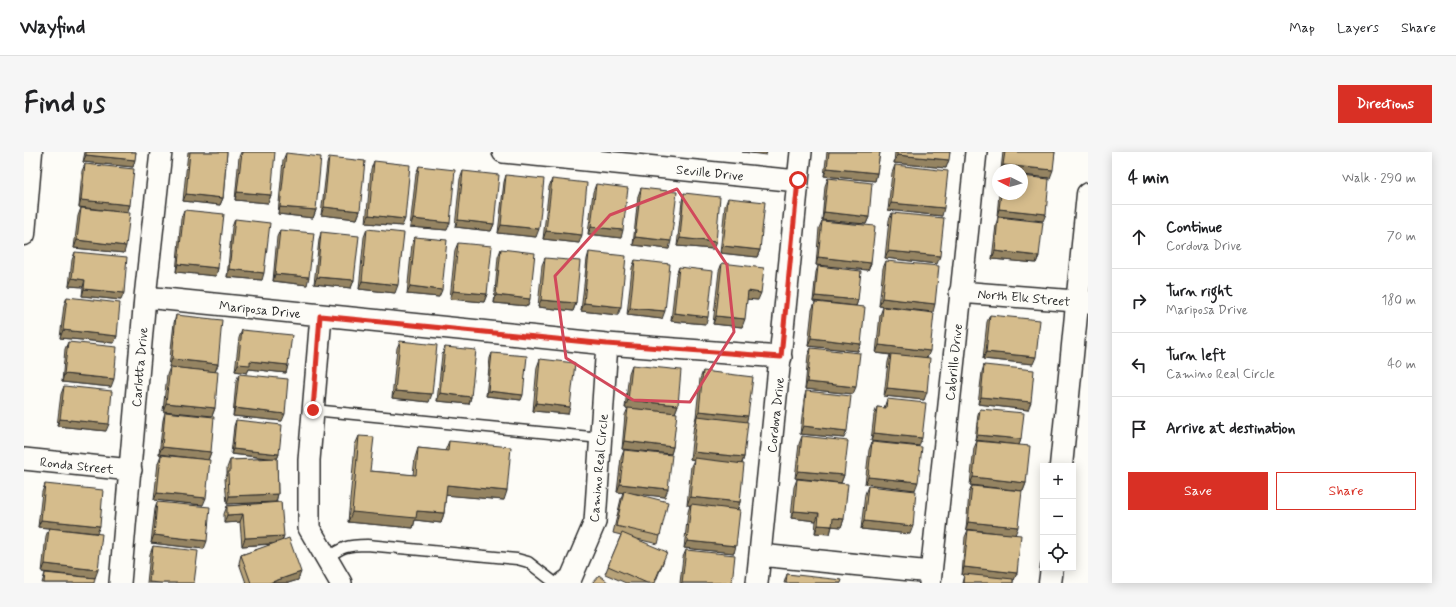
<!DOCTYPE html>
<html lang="en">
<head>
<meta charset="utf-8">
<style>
  body { margin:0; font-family:Mynerve,sans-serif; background:#f6f6f6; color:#202124 }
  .controls { position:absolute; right:12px; bottom:12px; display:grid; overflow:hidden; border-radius:0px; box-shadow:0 2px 10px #0003 }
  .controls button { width:36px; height:36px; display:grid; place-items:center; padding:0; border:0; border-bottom:1px solid #e0e0e0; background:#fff; color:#202124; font:20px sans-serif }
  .compass { position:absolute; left:968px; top:12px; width:36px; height:36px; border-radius:50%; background:#fff; box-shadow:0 2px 10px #0003; rotate:276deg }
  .stop { position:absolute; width:12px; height:12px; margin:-9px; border:3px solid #d93025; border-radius:50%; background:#fff }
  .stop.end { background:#d93025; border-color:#fff; box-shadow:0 1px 4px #0008 }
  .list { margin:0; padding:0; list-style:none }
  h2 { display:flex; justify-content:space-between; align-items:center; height:52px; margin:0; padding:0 16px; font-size:17px }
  h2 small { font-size:13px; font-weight:400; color:#757577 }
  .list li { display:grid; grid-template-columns:26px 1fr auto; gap:12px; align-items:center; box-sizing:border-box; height:64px; padding:0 16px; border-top:1px solid #e0e0e0 }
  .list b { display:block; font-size:15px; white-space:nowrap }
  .list p { margin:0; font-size:13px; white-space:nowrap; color:#757577 }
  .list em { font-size:13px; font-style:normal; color:#757577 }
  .actions { display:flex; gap:8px; padding:12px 16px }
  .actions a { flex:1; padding:9px 0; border:1px solid #d93025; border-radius:0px; text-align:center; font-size:14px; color:#d93025 }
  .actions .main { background:#d93025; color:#fff }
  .icon { flex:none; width:22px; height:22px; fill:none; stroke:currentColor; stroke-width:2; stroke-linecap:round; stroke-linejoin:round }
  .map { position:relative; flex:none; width:1064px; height:431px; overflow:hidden; border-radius:0px }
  header { display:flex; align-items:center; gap:24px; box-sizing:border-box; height:56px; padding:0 20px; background:#fff; border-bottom:1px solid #e0e0e0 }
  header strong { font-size:19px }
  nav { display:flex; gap:22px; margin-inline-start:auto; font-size:14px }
  .intro { display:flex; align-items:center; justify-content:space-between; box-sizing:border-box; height:96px; padding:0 24px }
  h1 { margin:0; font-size:28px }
  .button { padding:10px 18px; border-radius:0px; background:#d93025; color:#fff; font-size:14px; font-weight:700 }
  main { display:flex; gap:24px; padding:0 24px }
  aside { flex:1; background:#fff; border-radius:0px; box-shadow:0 2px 10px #0003 }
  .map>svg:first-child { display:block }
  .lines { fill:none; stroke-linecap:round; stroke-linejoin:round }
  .lane-casing { stroke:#2b2b2b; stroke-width:13 }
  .street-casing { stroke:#2b2b2b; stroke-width:24 }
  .secondary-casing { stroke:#2b2b2b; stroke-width:25 }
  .lane { stroke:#fdfcf7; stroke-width:10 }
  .street { stroke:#fdfcf7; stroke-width:21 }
  .secondary { stroke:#fdfcf7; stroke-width:22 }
  .wall { fill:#b7a278; stroke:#2b2b2b }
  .shaded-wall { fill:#958462; stroke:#2b2b2b }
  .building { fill:#d5bc8c; stroke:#2b2b2b }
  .route { stroke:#d93025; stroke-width:5 }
  .marked { fill:none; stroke:#d1495b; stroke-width:3; stroke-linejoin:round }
  .labels { text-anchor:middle; stroke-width:3.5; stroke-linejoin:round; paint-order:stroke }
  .street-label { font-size:13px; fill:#2b2b2b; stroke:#fdfcf7 }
</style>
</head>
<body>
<header>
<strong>Wayfind</strong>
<nav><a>Map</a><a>Layers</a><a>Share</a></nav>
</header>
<div class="intro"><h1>Find us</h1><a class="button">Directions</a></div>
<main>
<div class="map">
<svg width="1064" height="431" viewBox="0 0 1064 431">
  <rect width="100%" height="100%" fill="#fdfcf7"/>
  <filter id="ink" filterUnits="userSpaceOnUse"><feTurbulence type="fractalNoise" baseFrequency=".025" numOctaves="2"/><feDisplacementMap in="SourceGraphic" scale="8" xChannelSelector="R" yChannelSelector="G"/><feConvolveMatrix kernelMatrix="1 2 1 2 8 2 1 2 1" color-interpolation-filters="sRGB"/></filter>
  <g filter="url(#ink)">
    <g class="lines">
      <g class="lane-casing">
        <path id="lane" d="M289,258L577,286
          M303,406C318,395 323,393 343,393L493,407L504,410L531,431"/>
      </g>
      <g class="street-casing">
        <path id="street" d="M479,0L774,29
          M936,140L1064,150
          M121,145L583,192L757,205
          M297,164L285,308V376L317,431
          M0,307L107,318
          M736,403L907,420
          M96,431L121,145L137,0
          M540,431L547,426L571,370L583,192
          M733,431L777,0
          M906,431L952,0"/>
      </g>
      <g class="secondary-casing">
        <path id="secondary" d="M0,82L7,0
          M1037,314L1064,42
          M1026,431L1028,416"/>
      </g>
      <use href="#lane" class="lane"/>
      <use href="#street" class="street"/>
      <use href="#secondary" class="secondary"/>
    </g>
    <path class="wall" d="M61,0H112L109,15L59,10Z
      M164,0H203L199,46L196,53L159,49Z
      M217,0H248L247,43L244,51L211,48L215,5Z
      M803,0H856L853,21L851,29L800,24Z
      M871,0H926L922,16L870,11Z
      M979,0H1031L1026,26L998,23V18H977Z
      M262,1L292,58L289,66L254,62L259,8Z
      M305,5L336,59L333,67L297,63L303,12Z
      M350,9L378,74L342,71L347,17Z
      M61,12L106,53L103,61L55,55L58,19Z
      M871,13L918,64L864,58L868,21Z
      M395,14L423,78L386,75L392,22Z
      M439,19L470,72L467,79L431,75L436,27Z
      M482,23L512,85L474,81L480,30Z
      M804,26L845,65L842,72L798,68L801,34Z
      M528,27L555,91L519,87L525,35Z
      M572,32L597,86L564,82L569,40Z
      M617,36L645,97L609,93L614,44Z
      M660,41L689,97L653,94L658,49Z
      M975,42H998L1019,69L973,64Z
      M704,46L736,98L733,105L696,101L701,54Z
      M57,56L100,101L50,96L54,64Z
      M160,58L194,116L192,124L152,120L157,66Z
      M868,61L913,112L861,106L865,68Z
      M974,65L1015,104L1012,111L968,107L972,73Z
      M211,67L238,128L203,125L208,75Z
      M798,69L847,111L844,118L792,113L795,76Z
      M343,77L371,141L335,137L340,85Z
      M256,78L283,133L249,129L253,85Z
      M297,80L330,128L327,136L290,132L295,88Z
      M391,85L415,145L383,142L388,92Z
      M434,91L463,142L460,150L426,147L431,98Z
      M477,97L504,154L470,151L474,105Z
      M51,100L97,148L58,144L59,135L45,134L48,108Z
      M565,100L594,163L557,159L563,107Z
      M521,106L552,151L549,159L514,155L518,113Z
      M611,108L638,167L603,163L608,116Z
      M862,109L909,160L855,154L859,116Z
      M698,111L734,148L723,147L718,175L689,172L695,119Z
      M794,114L834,148L832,154L789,149L792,120Z
      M655,115L682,172L647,169L652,123Z
      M43,145L93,184L90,191L36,186L40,153Z
      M791,150L837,192L834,199L784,194L788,158Z
      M859,155L903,206L900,248L860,244L864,210L866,203L852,201L856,163Z
      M152,163L194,212L191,220L145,215L150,171Z
      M966,163L1009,212L959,207L963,170Z
      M218,178L264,213L262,221L225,217L223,221L211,219L215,186Z
      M376,189L405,250L368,246L373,196Z
      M44,190L87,235L38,230L41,197Z
      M421,195L447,245L445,252L413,249L418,203Z
      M787,196L829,242L781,237L784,203Z
      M468,201L497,248L462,244L466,206Z
      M516,207L544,262L509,259L513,215Z
      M608,213L654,253L651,261L649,295L647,302L598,297L601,263L604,256H601L605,221Z
      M960,213L1004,258L954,252L958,220Z
      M146,215L191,256L188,264L139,259L143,223Z
      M679,219L722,270L720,305L718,312L716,350L714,357L710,401L660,396L664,360L666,353H663L667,314L670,308L666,307L670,272L672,265L676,227Z
      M215,222L258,269L209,264L212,230Z
      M40,234L82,279L33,274L37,242Z
      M782,239L820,286L776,282L780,247Z
      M863,247L895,294L847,289L850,263L853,255L860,256Z
      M956,257L997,287L995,293L1002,331L999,339L946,333L950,296L953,289L951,288L954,262Z
      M141,260L187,300L184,308L135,302L139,268Z
      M212,268L255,302L253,307L254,342L252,350L203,352L201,327L203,322V316L206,308L249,307L207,302L210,274Z
      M335,284L346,319L389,323L391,306L394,296L421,299L425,289L480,348L422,343L420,361L417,371L391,368L389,376L324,370L331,293Z
      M778,284L820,323L817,331L771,326L775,292Z
      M848,290L891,338L841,332L845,298Z
      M600,298L641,345L608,341L636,384L634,392L609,386L640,408L631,431H602L581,422L597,383L589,381L597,347L599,340H593L597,306Z
      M137,303L179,353L130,348L134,311Z
      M773,327L820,367L817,375L808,374L806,382L791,381L792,369L767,366L770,335Z
      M21,332L73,381L71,426L18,420L22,384L25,376L14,375L18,340Z
      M844,334L886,382L837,377L841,342Z
      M948,334L991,383L993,421L990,428H989V431H938L940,423H938L941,385L944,378L942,377L945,341Z
      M133,350L180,397L127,391L131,357Z
      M257,350L258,389L274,428L264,431H222L215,411L217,403L250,392L218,394L216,370L200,371V362L203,354Z
      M129,394L170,431H123L126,402Z
      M662,398L708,431H656L659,405Z
      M21,421L70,431H18Z
      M763,422L817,431H760Z"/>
    <path class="shaded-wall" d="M718,0H743L742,3Z
      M62,3L111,8L109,15L59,10Z
      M873,3L925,8L922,16L870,11Z
      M979,13L1029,18L1026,26L998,23V18H978Z
      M803,16L853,21L851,29L800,24Z
      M213,40L247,43L244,51L211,48Z
      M162,42L199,46L196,53L159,49Z
      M57,48L106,53L103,61L55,55Z
      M867,51L920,56L918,64L864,58Z
      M256,55L292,58L289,66L254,62Z
      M300,55L336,59L333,67L297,63Z
      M975,57L1022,62L1019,69L973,64Z
      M800,60L845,65L842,72L798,68Z
      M345,63L381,67L378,74L342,71Z
      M389,67L426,71L423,78L386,75Z
      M434,68L470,72L467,79L431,75Z
      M477,73L515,77L512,85L474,81Z
      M567,75L599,78L597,86L564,82Z
      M522,79L558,83L555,91L519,87Z
      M611,85L647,89L645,97L609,93Z
      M656,86L692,90L689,97L653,94Z
      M53,88L102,94L100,101L50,96Z
      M699,94L736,98L733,105L696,101Z
      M864,99L916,104L913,112L861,106Z
      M971,99L1015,104L1012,111L968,107Z
      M794,105L847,111L844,118L792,113Z
      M154,112L194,116L192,124L152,120Z
      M205,117L240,121L238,128L203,125Z
      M251,122L285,125L283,133L249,129Z
      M293,125L330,128L327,136L290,132Z
      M48,126L61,128L59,135L45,134Z
      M338,129L374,133L371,141L335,137Z
      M386,134L418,138L415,145L383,142Z
      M60,137L100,141L97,148L58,144Z
      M429,139L463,142L460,150L426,147Z
      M724,139L737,141L734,148L721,147Z
      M472,143L506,147L504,154L470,151Z
      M791,144L834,148L832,154L789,149Z
      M858,146L911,152L909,160L855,154Z
      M517,148L552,151L549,159L514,155Z
      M560,151L597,155L594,163L557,159Z
      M606,156L641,159L638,167L603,163Z
      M650,161L684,165L682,172L647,169Z
      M692,164L721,167L718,175L689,172Z
      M39,178L93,184L90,191L36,186Z
      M787,186L837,192L834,199L784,194Z
      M855,193L906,199L903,206L852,201Z
      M962,200L1012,205L1009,212L959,207Z
      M148,207L194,212L191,220L145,215Z
      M226,209L264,213L262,221L225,217L223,221L211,219L214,212Z
      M40,222L90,227L87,235L38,230Z
      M783,230L832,235L829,242L781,237Z
      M863,236L903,240L900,248L860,244Z
      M371,239L408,242L405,250L368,246Z
      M464,239L499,243L497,248L462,244Z
      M416,241L447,245L445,252L413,249Z
      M957,245L1007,250L1004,258L954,252Z
      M604,248L654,253L651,261L601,256Z
      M142,251L191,256L188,264L139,259Z
      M512,251L546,255L544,262L509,259Z
      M211,256L261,262L258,269L209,264Z
      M675,259L724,264L722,272L672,266Z
      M36,267L85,272L82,279L33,274Z
      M779,274L823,279L820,286L776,282Z
      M850,281L898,286L895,294L847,289Z
      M953,283L997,287L995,293L951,288Z
      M600,289L649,295L647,302L598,297Z
      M138,295L187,300L184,308L135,302Z
      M209,297L255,302L253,307L207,302Z
      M669,300L720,305L717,313L666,307Z
      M774,319L820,323L817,331L771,326Z
      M844,325L894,330L891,338L841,332Z
      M949,325L1002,331L999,339L946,333Z
      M596,332L644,337L641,345L593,340Z
      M423,333L483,339L480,348L419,343Z
      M133,341L182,346L179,353L130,348Z
      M254,342L252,350L203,352L205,344Z
      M666,345L716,350L713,358L663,353Z
      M393,359L420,361L417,371L391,368L389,376L324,370L328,360Z
      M770,359L795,361L792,369L767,366Z
      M219,362L216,370L200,371L203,363Z
      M809,366L820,367L817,375L806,374Z
      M17,368L76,374L73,381L14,375Z
      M840,369L889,374L886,382L837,377Z
      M944,370L994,375L991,383L942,377Z
      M794,373L808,374L806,382L791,381Z
      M130,383L183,389L180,397L127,391Z
      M260,384L257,391L218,394L221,386Z
      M663,389L712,394L710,401L660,396Z
      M21,412L74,418L71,426L18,420Z
      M940,415L993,421L990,428L938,423Z
      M277,420L274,428L264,431H245Z"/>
    <path class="building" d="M62,0H112L111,8L62,3Z
      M166,0H203L199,46L162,42Z
      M218,0H251L247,43L213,40Z
      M805,0H856L853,21L803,16Z
      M873,0H926L925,8L873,3Z
      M981,0H1031L1029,18L979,13Z
      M262,1L297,5L292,58L256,55Z
      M305,5L341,9L336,59L300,55Z
      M350,9L386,13L381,67L345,63Z
      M61,12L110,17L106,53L57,48Z
      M871,13L924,19L920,56L867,51Z
      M395,14L431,18L426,71L389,67Z
      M439,19L475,23L470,72L434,68Z
      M482,23L520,27L515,77L477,73Z
      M998,24L1025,27L1022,62L975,57L977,42H998Z
      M804,26L848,31L845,65L800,60Z
      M528,27L563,31L558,83L522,79Z
      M572,32L604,36L599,78L567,75Z
      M617,36L653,40L647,89L611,85Z
      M660,41L696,45L692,90L656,86Z
      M704,46L741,50L736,98L699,94Z
      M57,56L106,61L102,94L53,88Z
      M160,58L200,62L194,116L154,112Z
      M868,61L920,66L916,104L864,99Z
      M974,65L1019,70L1015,104L971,99Z
      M211,67L246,71L240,121L205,117Z
      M798,69L851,74L847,111L794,105Z
      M343,77L380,81L374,133L338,129Z
      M256,78L290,81L285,125L251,122Z
      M297,80L335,84L330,128L293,125Z
      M391,85L423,88L418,138L386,134Z
      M434,91L468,94L463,142L429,139Z
      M477,97L511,101L506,147L472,143Z
      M51,100L103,105L100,141L60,137L61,128L48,126Z
      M565,100L602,104L597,155L560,151Z
      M521,106L556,109L552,151L517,148Z
      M611,108L646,112L641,159L606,156Z
      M862,109L915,114L911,152L858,146Z
      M698,111L740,116L737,141L724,139L721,167L692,164Z
      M794,114L837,119L834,148L791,144Z
      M655,115L689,119L684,165L650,161Z
      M43,145L96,151L93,184L39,178Z
      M791,150L841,155L837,192L787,186Z
      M859,155L910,161L906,199L855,193Z
      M152,163L198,168L194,212L148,207Z
      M966,163L1016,168L1012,205L962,200Z
      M218,178L268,183L264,213L226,209V213L214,212Z
      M376,189L413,193L408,242L371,239Z
      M44,190L93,195L90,227L40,222Z
      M421,195L452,198L447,245L416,241Z
      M787,196L836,201L832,235L783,230Z
      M468,201L503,204L499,243L464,239Z
      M867,202L906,206L903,240L863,236Z
      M516,207L551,211L546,255L512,251Z
      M608,213L657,218L654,253L604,248Z
      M960,213L1010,218L1007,250L957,245Z
      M146,215L194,220L191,256L142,251Z
      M679,219L729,225L724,264L675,259Z
      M215,222L264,227L261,262L211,256Z
      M40,234L88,239L85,272L36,267Z
      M782,239L827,244L823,279L779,274Z
      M863,247L902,251L898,286L850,281L853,255L862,256Z
      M604,256L653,261L649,295L600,289Z
      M956,257L1000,261L997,287L953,283Z
      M141,260L190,265L187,300L138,295Z
      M673,264L724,270L720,305L669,300Z
      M212,268L258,273L255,302L209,297Z
      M335,284L350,285L346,319L392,323L394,296L424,299L425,289L487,295L483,339L423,333L420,361L393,359L392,366L328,360Z
      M778,284L824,289L820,323L774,319Z
      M953,289L1006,294L1002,331L949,325Z
      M848,290L898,295L894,330L844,325Z
      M600,298L648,303L644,337L596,332Z
      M137,303L186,308L182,346L133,341Z
      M253,306L254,342L205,344L204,320H206V308Z
      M670,306L720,312L716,350L666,345Z
      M773,327L824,332L820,367L809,366L808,374L794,373L795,361L770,359Z
      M21,332L79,338L76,374L17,368Z
      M844,334L892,339L889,374L840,369Z
      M948,334L998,339L994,375L944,370Z
      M600,339L644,350L636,384L592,374Z
      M133,350L186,355L183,389L130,383Z
      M257,350L260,384L221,386L219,362L203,363V354Z
      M667,352L716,358L712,394L663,389Z
      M25,376L78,382L74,418L21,412Z
      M944,378L997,383L993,421L940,415Z
      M598,381L643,400L630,431H623L584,414Z
      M265,386L277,420L245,431H227L217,403Z
      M129,394L174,399L170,431H136L125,430Z
      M662,398L711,403L708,431H658Z
      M21,421L71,426L70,431H20Z
      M763,422L818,428L817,431H762Z
      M940,422L989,427V431H939Z
      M575,423L585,431H568Z"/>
  </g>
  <g class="lines" filter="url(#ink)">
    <path class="route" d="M289,258L296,164L583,192L757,205L774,28"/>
  </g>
  <path class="marked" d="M653,37L703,113L710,180L666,250L609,248L542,206L531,124L586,63Z"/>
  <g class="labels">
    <g class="street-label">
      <text transform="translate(686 20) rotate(6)" y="5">Seville Drive</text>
      <text transform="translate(1000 145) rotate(5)" y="5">North Elk Street</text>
      <text transform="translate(236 157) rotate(6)" y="5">Mariposa Drive</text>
      <text transform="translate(929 210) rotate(-84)" y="5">Cabrillo Drive</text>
      <text transform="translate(115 215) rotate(-85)" y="5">Carlotta Drive</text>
      <text transform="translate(751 263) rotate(-84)" y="5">Cordova Drive</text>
      <text transform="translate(53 313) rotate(6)" y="5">Ronda Street</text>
      <text transform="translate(574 316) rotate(-85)" y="5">Camino Real Circle</text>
    </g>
  </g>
</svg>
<div class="controls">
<button>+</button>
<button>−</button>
<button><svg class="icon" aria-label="locate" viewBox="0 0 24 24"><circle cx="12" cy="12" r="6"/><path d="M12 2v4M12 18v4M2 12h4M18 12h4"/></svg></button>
</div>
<svg class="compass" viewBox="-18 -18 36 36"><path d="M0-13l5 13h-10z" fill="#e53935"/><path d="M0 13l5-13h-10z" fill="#757577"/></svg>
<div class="stop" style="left:774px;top:28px"></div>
<div class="stop end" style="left:289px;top:258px"></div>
</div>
<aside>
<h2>4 min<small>Walk · 290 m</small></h2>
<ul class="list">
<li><svg class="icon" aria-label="ahead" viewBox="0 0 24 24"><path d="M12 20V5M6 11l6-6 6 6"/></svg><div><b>Continue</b><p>Cordova Drive</p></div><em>70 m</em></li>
<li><svg class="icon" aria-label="right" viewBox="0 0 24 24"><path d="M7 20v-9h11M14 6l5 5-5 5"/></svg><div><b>Turn right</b><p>Mariposa Drive</p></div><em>180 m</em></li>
<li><svg class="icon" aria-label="left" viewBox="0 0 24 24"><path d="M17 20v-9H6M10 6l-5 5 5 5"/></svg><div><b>Turn left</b><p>Camino Real Circle</p></div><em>40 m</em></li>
<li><svg class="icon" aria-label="arrive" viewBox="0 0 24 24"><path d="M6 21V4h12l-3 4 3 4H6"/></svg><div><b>Arrive at destination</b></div></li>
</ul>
<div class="actions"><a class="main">Save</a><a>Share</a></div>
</aside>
</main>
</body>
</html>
